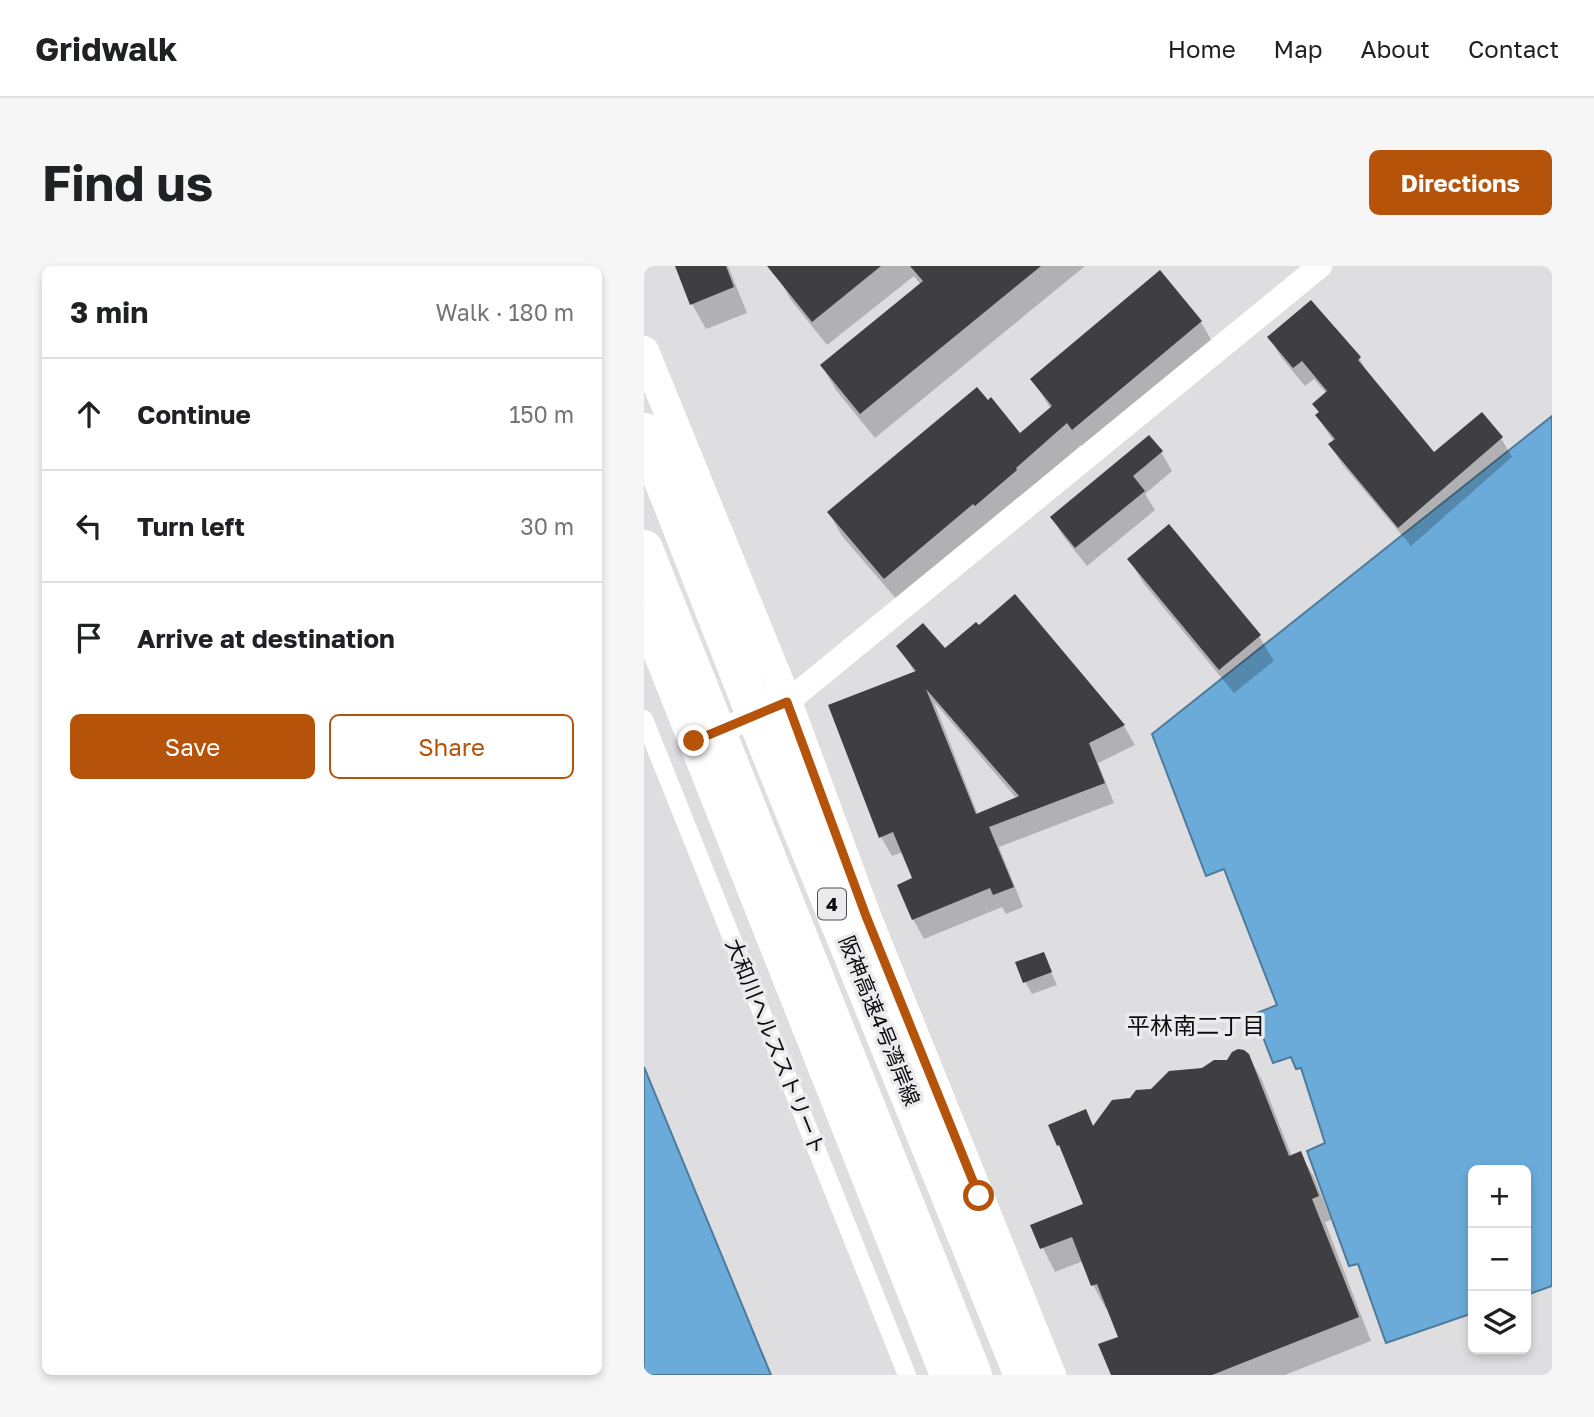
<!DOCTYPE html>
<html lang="en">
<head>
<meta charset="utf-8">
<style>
  body { margin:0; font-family:"Golos Text","Noto Sans JP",sans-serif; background:#f6f6f6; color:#202124 }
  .controls { position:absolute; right:21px; bottom:21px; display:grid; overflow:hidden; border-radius:10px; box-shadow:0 4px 10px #0003 }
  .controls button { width:63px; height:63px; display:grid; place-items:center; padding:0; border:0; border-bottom:2px solid #e0e0e0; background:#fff; color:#202124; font:35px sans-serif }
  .stop { position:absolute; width:21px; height:21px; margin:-16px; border:5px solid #b45309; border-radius:50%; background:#fff }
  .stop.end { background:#b45309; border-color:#fff; box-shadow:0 2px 7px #0008 }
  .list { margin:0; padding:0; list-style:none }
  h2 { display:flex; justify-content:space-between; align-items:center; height:91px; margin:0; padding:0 28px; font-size:30px }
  h2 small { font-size:23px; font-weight:400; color:#757577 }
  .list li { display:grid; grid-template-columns:46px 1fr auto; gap:21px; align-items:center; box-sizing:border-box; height:112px; padding:0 28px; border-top:2px solid #e0e0e0 }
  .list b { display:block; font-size:26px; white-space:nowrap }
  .list em { font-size:23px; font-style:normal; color:#757577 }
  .actions { display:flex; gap:14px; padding:21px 28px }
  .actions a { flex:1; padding:16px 0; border:2px solid #b45309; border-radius:10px; text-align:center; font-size:24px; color:#b45309 }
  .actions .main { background:#b45309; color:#fff }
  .icon { flex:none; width:38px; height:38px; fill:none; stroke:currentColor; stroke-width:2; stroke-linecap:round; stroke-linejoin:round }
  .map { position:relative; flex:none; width:908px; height:1109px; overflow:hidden; border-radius:10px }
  header { display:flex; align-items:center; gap:42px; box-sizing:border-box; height:98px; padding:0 35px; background:#fff; border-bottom:2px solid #e0e0e0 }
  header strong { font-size:33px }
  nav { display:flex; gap:38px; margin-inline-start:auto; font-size:24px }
  .intro { display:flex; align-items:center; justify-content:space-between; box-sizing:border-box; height:168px; padding:0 42px }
  h1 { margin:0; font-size:49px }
  .button { padding:18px 32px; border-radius:10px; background:#b45309; color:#fff; font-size:24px; font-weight:700 }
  main { display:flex; gap:42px; padding:0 42px }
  aside { flex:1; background:#fff; border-radius:10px; box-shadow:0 4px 10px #0003 }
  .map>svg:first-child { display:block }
  .water { fill:#6aabd9; stroke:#4e7b9c; stroke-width:2 }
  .shadow { fill:#0003; fill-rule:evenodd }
  .building { fill:#3f3f41; fill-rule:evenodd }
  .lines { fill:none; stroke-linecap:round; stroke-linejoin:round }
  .pedestrian { stroke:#fff; stroke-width:18 }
  .minor { stroke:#fff; stroke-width:24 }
  .tertiary { stroke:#fff; stroke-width:30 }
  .motorway { stroke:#fff; stroke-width:38 }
  .route { stroke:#b45309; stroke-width:9 }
  .labels { text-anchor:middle; stroke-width:7; stroke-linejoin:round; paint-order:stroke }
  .shield { fill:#ebebed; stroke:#4f4f50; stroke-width:2 }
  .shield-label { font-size:19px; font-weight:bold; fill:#0c0c0d }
  .street-label { font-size:21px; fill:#0c0c0d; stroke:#ebebed }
  .neighbourhood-label { font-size:23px; fill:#0c0c0d; stroke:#ebebed }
</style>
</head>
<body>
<header>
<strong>Gridwalk</strong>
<nav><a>Home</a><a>Map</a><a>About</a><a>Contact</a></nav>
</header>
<div class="intro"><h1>Find us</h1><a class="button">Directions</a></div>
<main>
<aside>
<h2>3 min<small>Walk · 180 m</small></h2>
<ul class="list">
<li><svg class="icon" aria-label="ahead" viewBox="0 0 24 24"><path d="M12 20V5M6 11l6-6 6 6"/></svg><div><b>Continue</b></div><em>150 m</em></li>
<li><svg class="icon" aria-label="left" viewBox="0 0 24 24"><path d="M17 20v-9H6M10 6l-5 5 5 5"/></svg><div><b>Turn left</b></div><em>30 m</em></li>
<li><svg class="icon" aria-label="arrive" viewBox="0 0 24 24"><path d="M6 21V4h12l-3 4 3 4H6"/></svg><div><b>Arrive at destination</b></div></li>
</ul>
<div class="actions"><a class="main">Save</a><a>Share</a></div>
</aside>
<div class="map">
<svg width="908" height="1109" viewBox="0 0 908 1109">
  <rect width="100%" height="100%" fill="#dedee0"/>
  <path class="water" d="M908,150V1020L882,1029V904H829V1047L742,1077L714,998L705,1000L663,885L681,877L657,802L652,803L647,791L629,797L610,748L633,739L580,603L562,610L508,468Z
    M0,801L127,1109H0Z"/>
  <path class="shadow" d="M33,0H84L103,47L62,63L48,38Z
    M128,0H441L231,172L192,124L178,100L277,19L270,10L183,79L147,34Z
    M515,7L557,56L570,79L443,186L437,179L254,335L198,270L185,247L376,169L407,143L388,113Z
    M625,71L715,92L726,111L790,188L857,172L868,191L767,280L698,198L686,179L690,176L673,150L683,128L670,113L661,120L637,91Z
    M505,171L517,186L528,205L501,228L511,244L443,300L419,270L408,251Z
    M485,293L615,370L630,395L590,427L500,318Z
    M371,330L480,460L491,479L454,497L470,537L355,581L379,641L362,648L358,641L280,673L269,653L270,613L259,586L248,590L237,571L271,407L254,380L300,385L334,361ZM290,436L373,533L334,549Z
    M399,688L413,719L388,728L381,716Z
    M604,789L618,814L648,891L656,888L670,911L687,954L681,956L727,1075L641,1109H469L476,1072L464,1042L462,1043L449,1019L439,995L411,1006L388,960L441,939L423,894L415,879L441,845L450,861L487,834L559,804Z"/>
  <path class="building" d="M31,0H82L90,21L46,39Z
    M123,0H237L168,56Z
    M266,0H397L216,148L176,99L279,15Z
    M516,4L558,55L428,164L423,157L372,202L373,204L331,240L329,238L240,313L183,246L333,121L344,134L347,131L376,167L408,140L386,113Z
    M667,34L717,91L714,94L790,186L838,146L859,171L754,262L684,178L691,173L671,149L675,146L668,138L683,125L658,95L649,102L623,71Z
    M505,169L519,185L489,210L501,225L431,282L406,251Z
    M525,258L617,369L575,404L483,293Z
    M371,328L481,459L445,477L461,517L345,561L370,621L349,629L346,622L268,654L253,619L268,612L249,566L235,572L184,439L272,405L252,380L279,357L301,382L332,356L335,359ZM282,423L375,530L332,548Z
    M400,686L408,706L379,717L371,696Z
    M594,783L600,784L605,788L645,890L657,885L675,930L668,933L715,1051L568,1109H467L454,1078L474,1071L453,1018L447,1020L428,971L396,983L386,959L439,938L415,879L413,880L404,859L442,843L449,860L468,834L486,832L492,824L507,823L525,805L558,802L570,794H583L588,786Z"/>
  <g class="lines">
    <path class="pedestrian" d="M0,453L263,1109"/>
    <path class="minor" d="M59,472L143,436L676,0"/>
    <path class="tertiary" d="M0,85L143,436L222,650L407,1109
      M0,351L301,1109"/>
    <path class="motorway" d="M0,166L116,461L379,1109
      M0,283L329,1109"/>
  </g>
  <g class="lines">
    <path class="route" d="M50,475L143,436L222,650L335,930"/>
  </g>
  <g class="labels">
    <rect class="shield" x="174" y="622.5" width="28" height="31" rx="5"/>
    <g class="shield-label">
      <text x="188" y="645">4</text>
    </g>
    <g class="street-label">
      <text transform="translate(235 755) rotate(68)" y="7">阪神高速4号湾岸線</text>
      <text transform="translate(131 781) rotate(68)" y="7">大和川ヘルスストリート</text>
    </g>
    <g class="neighbourhood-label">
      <text x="552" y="768">平林南二丁目</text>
    </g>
  </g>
</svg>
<div class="controls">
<button>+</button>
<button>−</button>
<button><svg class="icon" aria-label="layers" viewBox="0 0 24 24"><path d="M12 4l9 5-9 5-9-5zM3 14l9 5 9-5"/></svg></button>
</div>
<div class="stop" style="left:335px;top:930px"></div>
<div class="stop end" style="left:50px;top:475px"></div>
</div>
</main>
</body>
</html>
